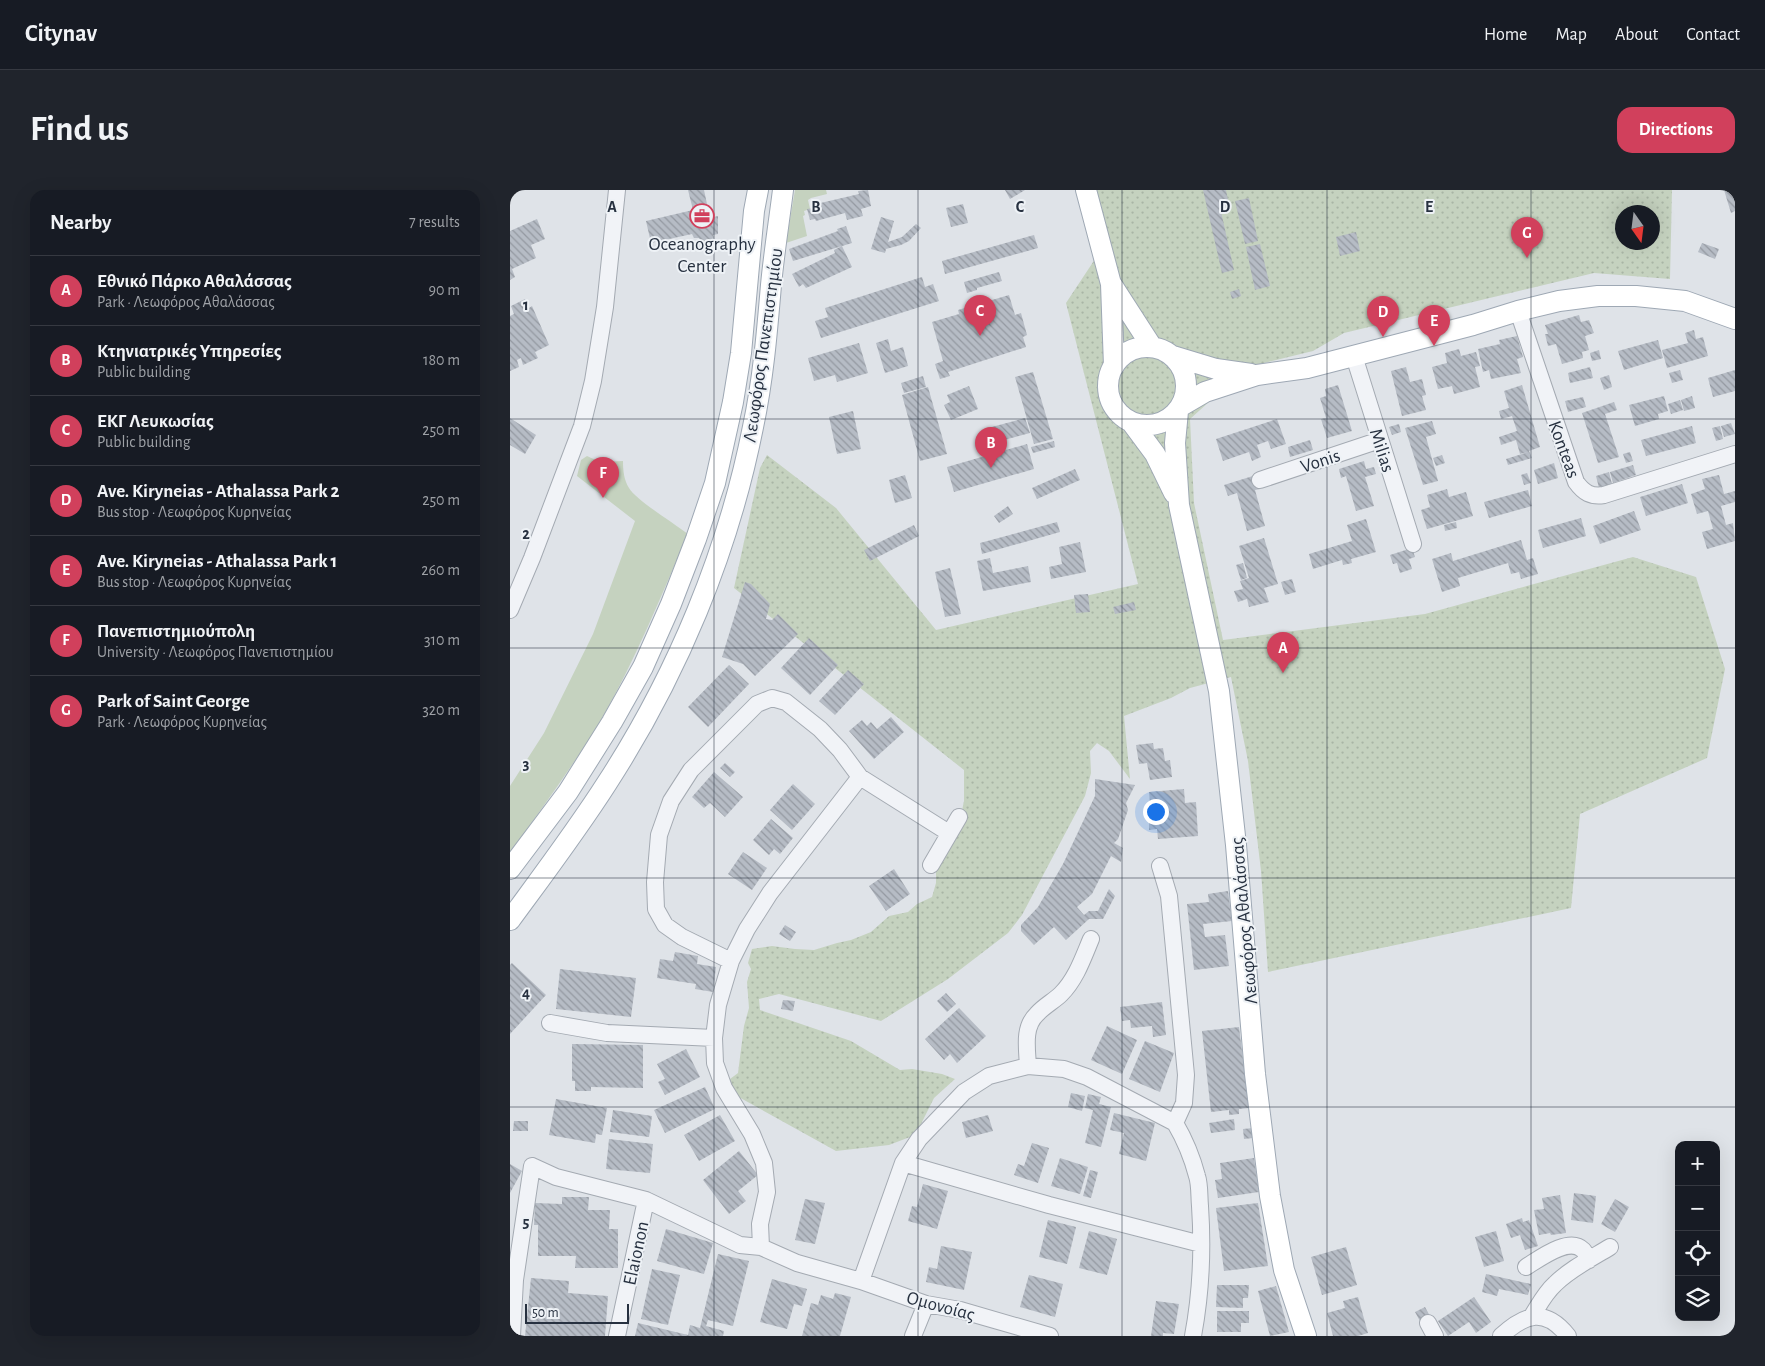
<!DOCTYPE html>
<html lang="en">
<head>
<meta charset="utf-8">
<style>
  body { margin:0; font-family:"Alegreya Sans",sans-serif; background:#20242c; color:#f1f3f6 }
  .controls { position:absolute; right:15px; bottom:15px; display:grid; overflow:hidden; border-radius:10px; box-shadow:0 5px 20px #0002 }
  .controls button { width:45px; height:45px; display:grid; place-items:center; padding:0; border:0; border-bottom:1px solid #363941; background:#171b24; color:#f1f3f6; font:25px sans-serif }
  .compass { position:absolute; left:1105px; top:15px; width:45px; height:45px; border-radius:50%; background:#171b24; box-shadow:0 5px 20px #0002; rotate:166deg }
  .scale { position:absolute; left:15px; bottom:12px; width:104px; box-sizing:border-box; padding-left:5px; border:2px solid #273140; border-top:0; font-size:14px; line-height:18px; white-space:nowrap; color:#273140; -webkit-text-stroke:4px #eef2f6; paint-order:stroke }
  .you { position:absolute; left:645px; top:621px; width:18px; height:18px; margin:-12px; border:4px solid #fff; border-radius:50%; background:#1a73e8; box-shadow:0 0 0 8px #1a73e833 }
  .badge { display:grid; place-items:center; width:32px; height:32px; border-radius:50%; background:#d1405c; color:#fff; font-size:16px; font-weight:700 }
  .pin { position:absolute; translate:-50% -41px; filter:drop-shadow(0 1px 2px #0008) }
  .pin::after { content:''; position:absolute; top:26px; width:18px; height:15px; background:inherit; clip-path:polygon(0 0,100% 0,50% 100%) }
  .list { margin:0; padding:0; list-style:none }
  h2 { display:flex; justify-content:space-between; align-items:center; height:65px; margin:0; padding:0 20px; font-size:21px }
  h2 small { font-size:16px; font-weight:400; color:#9ea1a6 }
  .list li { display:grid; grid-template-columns:32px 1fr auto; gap:15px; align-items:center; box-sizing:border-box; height:70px; padding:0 20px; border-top:1px solid #363941 }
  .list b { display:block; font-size:19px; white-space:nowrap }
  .list p { margin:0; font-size:16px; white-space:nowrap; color:#9ea1a6 }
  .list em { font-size:16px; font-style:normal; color:#9ea1a6 }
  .icon { flex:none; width:28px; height:28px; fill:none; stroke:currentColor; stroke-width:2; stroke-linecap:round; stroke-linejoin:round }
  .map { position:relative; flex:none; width:1225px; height:1146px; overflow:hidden; border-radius:15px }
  header { display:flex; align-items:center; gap:30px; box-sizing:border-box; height:70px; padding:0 25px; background:#171b24; border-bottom:1px solid #363941 }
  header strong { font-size:24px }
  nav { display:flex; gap:28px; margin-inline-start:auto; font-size:18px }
  .intro { display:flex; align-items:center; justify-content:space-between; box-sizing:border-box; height:120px; padding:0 30px }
  h1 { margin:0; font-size:35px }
  .button { padding:12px 22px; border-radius:15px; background:#d1405c; color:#fff; font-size:18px; font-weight:700 }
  main { display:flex; gap:30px; padding:0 30px }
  aside { flex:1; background:#171b24; border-radius:15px; box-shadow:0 5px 20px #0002 }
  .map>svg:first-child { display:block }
  .grass { fill:#c5d2bf }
  .park { fill:url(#park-dots); fill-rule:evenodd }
  .building { fill:url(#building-back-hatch) }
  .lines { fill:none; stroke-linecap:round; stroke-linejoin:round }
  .minor-casing { stroke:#a4aab2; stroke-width:18 }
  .major-casing { stroke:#9ea8b4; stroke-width:22 }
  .minor { stroke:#f1f3f7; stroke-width:16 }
  .major { stroke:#fff; stroke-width:20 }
  .grid { fill:none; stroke:#273140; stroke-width:1; stroke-opacity:0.55 }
  .labels { text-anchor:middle; stroke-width:4; stroke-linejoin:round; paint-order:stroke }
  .poi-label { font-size:19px; fill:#273140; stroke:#eef2f6 }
  .street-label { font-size:19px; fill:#273140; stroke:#eef2f6 }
  .grid-label { font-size:16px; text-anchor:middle; font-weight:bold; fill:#273140; stroke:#eef2f6; stroke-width:4; stroke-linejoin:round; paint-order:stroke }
</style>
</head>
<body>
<header>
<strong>Citynav</strong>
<nav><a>Home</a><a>Map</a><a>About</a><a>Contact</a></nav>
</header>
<div class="intro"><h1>Find us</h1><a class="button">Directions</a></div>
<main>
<aside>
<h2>Nearby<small>7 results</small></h2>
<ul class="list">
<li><span class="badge">A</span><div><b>Εθνικό Πάρκο Αθαλάσσας</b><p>Park · Λεωφόρος Αθαλάσσας</p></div><em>90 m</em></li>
<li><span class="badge">B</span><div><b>Κτηνιατρικές Υπηρεσίες</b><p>Public building</p></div><em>180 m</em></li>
<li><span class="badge">C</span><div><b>ΕΚΓ Λευκωσίας</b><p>Public building</p></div><em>250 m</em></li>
<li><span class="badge">D</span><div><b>Ave. Kiryneias - Athalassa Park 2</b><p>Bus stop · Λεωφόρος Κυρηνείας</p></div><em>250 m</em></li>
<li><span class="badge">E</span><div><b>Ave. Kiryneias - Athalassa Park 1</b><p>Bus stop · Λεωφόρος Κυρηνείας</p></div><em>260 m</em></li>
<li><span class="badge">F</span><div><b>Πανεπιστημιούπολη</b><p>University · Λεωφόρος Πανεπιστημίου</p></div><em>310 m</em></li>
<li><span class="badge">G</span><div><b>Park of Saint George</b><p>Park · Λεωφόρος Κυρηνείας</p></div><em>320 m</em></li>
</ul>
</aside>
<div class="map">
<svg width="1225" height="1146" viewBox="0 0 1225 1146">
  <defs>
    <pattern id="park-dots" width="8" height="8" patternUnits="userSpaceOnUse" patternTransform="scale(1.25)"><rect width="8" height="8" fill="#c5d2bf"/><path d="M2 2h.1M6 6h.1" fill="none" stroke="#a9b5a5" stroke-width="1.8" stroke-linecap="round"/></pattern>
    <pattern id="building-back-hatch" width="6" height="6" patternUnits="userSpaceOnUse" patternTransform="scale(1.25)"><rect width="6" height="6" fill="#b6bcc5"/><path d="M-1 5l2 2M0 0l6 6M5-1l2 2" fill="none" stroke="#9499a1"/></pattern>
  </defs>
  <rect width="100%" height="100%" fill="#dfe3e8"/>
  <path class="grass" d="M285,0H316L317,4L301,8L298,10L300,19L294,21L295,25L293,26L297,46L276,53Z
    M77,266L90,272L113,271C113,281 114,290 119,298C126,310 165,334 178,344C151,406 125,471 91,530C63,576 31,619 0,663V596L34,543L83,444L125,331L67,286L71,270Z"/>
  <path class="park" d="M580,0H1162L1160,89L1084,83L834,143L803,161L738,177L680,229L684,313L713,450L915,424L1123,367L1186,387L1215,479L1197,568L1070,624L1061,718L758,782L751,681L738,571L721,487L680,498L661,508L614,526L620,589L599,561L587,553L580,561L581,583L575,606L512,725L498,743L438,789L371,831L269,804L249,809L250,820L341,851L390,880L402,879L432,884L445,889L424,908L408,940L400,947L379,955L326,961L225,905L220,889L228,883L234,836L239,818L237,792L241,779L238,773L242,759L262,756L285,759L304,760L327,753L341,750L361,742L379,726L398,722L407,714L422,707L426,693V670L449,635L454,611V580L224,398L250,278L257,265L326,318L426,440L628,394L556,113L595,54ZM1112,22H1142V52H1112Z"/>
  <path class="building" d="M178,0H194L200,28L208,26V44L203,45L204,49L191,52L189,48H184L182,44L141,53L136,31L183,20Z
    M358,0L361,16L351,19L353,26L337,30L335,23L306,31L305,29L300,30L297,19L303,18L302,15L349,4L348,1Z
    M495,0H515L500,9Z
    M693,0H716L719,15L710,17L724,80L712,83Z
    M1214,0H1225V21L1221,23Z
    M739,8L748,51L735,54L725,11Z
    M453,14L458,33L441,37L436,18Z
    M371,27L384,31L378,52L392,47L406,34L411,38L399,51L391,55L376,59L375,63L361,59Z
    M27,29L35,49L21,55L26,68L2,79L5,87L0,90V41Z
    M336,36L342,53L283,71L279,59L328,41L327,39Z
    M846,42L850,61L830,66L826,47Z
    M524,45L528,58L435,84L432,71Z
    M1192,53L1209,59L1205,69L1188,62Z
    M750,54L760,96L745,100L736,57Z
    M332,56L342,77L296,98L293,94L289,97L282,84L325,63L324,60Z
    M489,82L492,91L467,98V100L457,103L454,92Z
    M412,87L415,97L423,94L429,111L311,148L305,131L318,127L315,118Z
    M729,99L731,106L722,109L720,102Z
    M499,105L505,125L511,123L517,145L513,147L516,157L438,182L440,186L430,189L425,174L433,171L422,132L449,124L448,120Z
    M15,109L19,118L22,116L39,155L25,162L28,168L13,175L11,168L7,170L9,177L0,181V126L4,124L1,116Z
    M1069,125L1071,132L1079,130L1084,143L1075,146L1079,160L1072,162L1073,168L1052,174L1046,154L1038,156L1035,144H1038L1035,135Z
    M1184,140L1186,149L1193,147L1198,166L1157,178L1152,160L1178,153L1175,143Z
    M1007,146L1013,167L1007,169L1011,183L981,189L979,180L973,182L968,159L990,154L989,150Z
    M378,149L381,161L393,157L398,176L375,183L366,153Z
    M1148,150L1153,168L1114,180L1108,161Z
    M349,153L358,183L327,192L325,185L304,191L298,168Z
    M949,159L951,166L966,162L970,176L965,177L970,197L944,204L942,196L928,199L922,177L937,173L935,163Z
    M1089,160L1091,169L1082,171L1080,163Z
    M896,177L900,192L912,189L916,205L912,206L916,220L892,226L881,181Z
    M1080,177L1083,188L1060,193L1058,183Z
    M1170,180L1173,190L1162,193L1159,183Z
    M1225,180V201L1203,207L1198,188Z
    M523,182L543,249L524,254L505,187Z
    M1099,185L1102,197L1094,200L1090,188Z
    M413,186L416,197L394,203L391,193Z
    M828,195L842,241L817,248L811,229L816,228L810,208L816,206L815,199Z
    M1012,195L1030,257L1019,261L1022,268L998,275L996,269L1018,262L1010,264L1006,250L991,255L989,247L1007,241L1002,226L991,229L989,221L999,218L994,201Z
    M459,196L468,219L441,230L434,215L440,212L437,205Z
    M418,197L437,264L410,271L392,205Z
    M1154,206L1158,221L1148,224L1149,229L1125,236L1119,215Z
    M1182,206L1185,218L1174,221L1171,210Z
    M1073,207L1076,217L1058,222L1055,211Z
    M1170,210L1173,220L1161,224L1158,214Z
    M1104,212L1107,220L1095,224L1109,267L1088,273L1072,223Z
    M343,221L351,259L327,264L319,227Z
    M0,228L26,245L15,264L0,255Z
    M515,228L520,243L483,253L478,238Z
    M767,229L776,254L761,259L758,251L747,255L751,267L742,271L739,262L713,271L706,249Z
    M922,231L926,244L916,247L928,291L913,295L895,238Z
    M1221,233L1225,244L1214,247L1211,236Z
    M889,234L891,242L882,245L879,237Z
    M1182,236L1186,253L1136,266L1131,250Z
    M1210,236L1213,249L1206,251L1202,238Z
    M800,250L803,260L780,267L778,257Z
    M544,251L545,257L523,263L521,257Z
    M517,254L524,279L444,302L437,277Z
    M1120,262L1123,271L1116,273L1113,264Z
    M932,265L935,273L926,276L923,268Z
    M854,271L856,279L864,277L866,284L855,287L864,316L846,321L836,286L831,288L829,279Z
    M1044,273L1048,288L1028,294L1024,280Z
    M1123,275L1126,285L1103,293L1100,282Z
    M565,279L570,290L527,309L522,298Z
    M1099,282L1102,294L1089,298L1086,286Z
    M1017,283L1021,293L1014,295L1011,285Z
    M395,285L402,308L385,313L379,290Z
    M746,285L750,299L745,300L755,336L737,341L727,303L718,306L714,295Z
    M1209,285L1214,304L1225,301V312L1211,316L1216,335L1223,333L1225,351L1197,359L1192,342L1203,339L1198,321L1187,324L1181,304L1195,299L1192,289Z
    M1172,294L1178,313L1136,326L1130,307Z
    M937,299L939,307L956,302L963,326L917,339L911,320L920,317L917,305Z
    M1018,300L1022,316L979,328L974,312Z
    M498,316L503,324L489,333L484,326Z
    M1124,321L1131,340L1090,354L1083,336Z
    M1071,328L1076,346L1033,358L1028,340Z
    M856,329L866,362L841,369L842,373L833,375L832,370L803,379L799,364L842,351L837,335Z
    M547,332L550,342L472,364L470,353Z
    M946,332L947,338L935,341L934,335Z
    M404,335L409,346L360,371L354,360Z
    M754,348L768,394L754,398L759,412L739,417L737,409L728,412L724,401L733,399L730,391L739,388L729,356Z
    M1011,350L1017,370L1023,368L1028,384L1011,389L1009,382L1001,384L998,373L948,388L950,396L932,402L922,369L941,363L943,371Z
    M570,352L576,382L541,389L539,377L552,374L549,357Z
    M902,358L905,367L899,369L902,379L890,383L887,373L883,374L880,365Z
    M480,368L483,383L518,376L521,392L473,401L467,371Z
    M733,373L737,388L731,390L726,375Z
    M440,378L451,424L435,427L425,382Z
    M782,389L786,402L775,405L771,392Z
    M235,392L241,394L260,414L256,429L262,430L268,424L288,444L245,486L233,474L212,467Z
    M578,404L580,422L566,423L564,405Z
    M624,412L626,420L605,424L603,417Z
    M299,448L328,475L300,505L271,478Z
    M219,475L239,494L198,537L178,517Z
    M338,480L354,494L325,525L309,511Z
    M381,527L394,542L364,569L339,541L352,530L357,536L361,532L367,539Z
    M643,553L644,559L653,558L655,571L660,570L662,587L640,590L637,573L629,574L626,555Z
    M215,573L225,582L220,587L210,578Z
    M204,582L233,607L215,627L200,613L194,618L182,607Z
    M585,589L625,595L616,613L618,620L608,649L604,653L613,658L611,672L601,666L582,704L567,717L574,725L579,721H588L599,699L605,706L593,729H579L556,750L544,737L524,755L511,741V735L528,717L553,674L585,606Z
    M283,594L305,614L282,640L260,620Z
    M674,599L675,613L686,612L688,646L648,649L647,639L639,640V631H648V623L654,622V612L640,613L639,602Z
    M261,629L283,648L270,664L264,659L259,665L243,650Z
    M233,662L257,678L242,700L218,684Z
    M384,679L400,704L376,721L359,696Z
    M718,701L722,731L693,734L695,747L715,745L719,776L684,780L677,714L699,712L698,704Z
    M275,735L286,742L280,751L269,744Z
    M165,762L188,766L187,774L206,777L203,802L185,799L186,794L147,788L150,769L163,771Z
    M2,773L36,805L0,844V775Z
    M50,779L126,788L121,827L46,819Z
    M436,803L446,814L437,822L427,811Z
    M273,810L285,811L283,821L271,819Z
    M652,812L656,845L643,847L642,836L621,838L620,830L612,831L610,817Z
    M449,818L476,846L447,873L440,864L434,870L415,849Z
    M597,836L627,850L612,884L581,870Z
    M729,837L739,918L729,919V924L719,925V920L701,922L692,841Z
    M635,851L664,863L650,902L619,889Z
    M62,854L133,855V898L81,897V901H65V891H62Z
    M176,859L190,887L155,905L148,892L155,889L147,874Z
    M195,897L205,919L155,943L144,920Z
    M561,903L575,906L572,921L558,917Z
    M578,904L591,907L589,914L601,917L591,957L575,953L583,920L575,918Z
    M46,909L97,918L92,945L86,944L85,953L39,945Z
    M103,920L142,926L139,947L100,942Z
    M604,923L645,933L636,971L609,964L614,943L600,940Z
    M210,925L225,951L189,971L174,945Z
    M478,925L483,941L456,948L452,932Z
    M724,929L725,940L701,943L699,933Z
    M4,931H18V941H3Z
    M743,938V948L734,949L733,939Z
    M99,949L143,954L140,983L96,979Z
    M522,953L539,958L528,993L504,985L508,974L514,976Z
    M229,961L248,985L228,1001L236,1011L219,1024L193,990Z
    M550,968L578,977L570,1004L541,996Z
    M744,968L749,1002L708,1008L705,990L712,989L710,973Z
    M0,974L12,981L0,1003Z
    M580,980L588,982L581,1008L573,1006Z
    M413,994L438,1001L427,1039L398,1031L402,1016L407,1017Z
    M1064,1003L1086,1006L1083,1033L1061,1030Z
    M1050,1005L1056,1043L1041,1045L1040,1043L1029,1045L1024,1020L1034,1019L1032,1008Z
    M52,1007H79L78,1020H100L99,1039H108V1078H65L66,1066H28V1035H24L25,1013L52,1014Z
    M295,1009L315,1013L305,1054L285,1050Z
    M1105,1009L1119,1017L1105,1042L1091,1034Z
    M748,1013L758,1076L714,1081L706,1018Z
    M1012,1028L1013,1032L1019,1030L1028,1056L1015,1060L1010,1045L1001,1048L996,1034Z
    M538,1030L566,1037L557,1074L529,1067Z
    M156,1039L203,1053L194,1084L147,1071Z
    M579,1041L607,1049L597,1085L569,1078Z
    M986,1041L994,1071L974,1077L965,1047Z
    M431,1056L462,1062L454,1100L416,1092L419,1077L427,1079Z
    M836,1057L847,1095L812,1105L801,1067Z
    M208,1064L239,1071L223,1136L198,1130L196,1136L214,1141L213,1146H125L128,1133L178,1145L180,1135L190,1138Z
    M142,1079L170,1085L158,1135L131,1129Z
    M976,1084L1021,1094L1018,1105L989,1099L987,1106L972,1102Z
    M519,1085L553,1094L545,1127L510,1117Z
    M21,1088L59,1091L58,1103L98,1106L95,1146H15Z
    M262,1089L297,1099L292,1116L284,1114L277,1139L250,1132Z
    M707,1095H739L738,1108H733V1118L706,1117Z
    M766,1096L779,1142L760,1146L748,1101Z
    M325,1103L341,1107L330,1146H292L301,1113L308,1115L311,1105L323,1109Z
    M848,1107L858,1143L848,1146H823L817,1123L835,1118L833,1111Z
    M964,1107L981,1132L966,1143L959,1132L938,1146L928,1131Z
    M646,1111L669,1114L664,1144L653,1143V1146H641Z
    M915,1117L921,1128L911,1133L905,1122Z
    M707,1121H739V1133H731V1142H707Z"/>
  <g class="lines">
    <g class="minor-casing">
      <path id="minor" d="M1008,121L1066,292C1074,303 1081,307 1094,305L1225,264
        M844,166L903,354
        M750,290L870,250
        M0,420L22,368L72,236L83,191L95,117L107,0
        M350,587L439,643
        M421,675L449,627
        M650,676L659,706L676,885L674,913L665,933
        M221,771L172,747L155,735L146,719L145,692L149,645L161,611L181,580L247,514L262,508L276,512L310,539L330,560L350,587L260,703L237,739L221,771L208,815L204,848L205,873L214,898L242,944L254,973L257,1002L250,1034L251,1057L287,1073L351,1091L393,973L409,949L454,902L479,886L518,876L554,879L577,887L665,933C675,950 682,967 687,986C690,995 689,1006 690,1016C693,1060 691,1103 683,1146
        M40,833L97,843L204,848
        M518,876C517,858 513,837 527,824C534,816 544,811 551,804C566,789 573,768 581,749
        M393,973L539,1015L691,1054
        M1016,1077C1029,1069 1059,1046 1073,1060C1075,1062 1077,1067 1079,1070
        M351,1091L416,1114L450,1120L540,1146
        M1022,1126C1029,1115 1035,1103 1045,1094C1060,1079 1082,1068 1100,1057
        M918,1133L925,1146
        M2,1146L5,1090L22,976L46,987L136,1010L230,1055L251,1057
        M107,1146L136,1010
        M403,1146L416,1114
        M991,1146C1015,1124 1035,1117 1058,1146"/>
    </g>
    <g class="major-casing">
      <path id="major" d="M576,0L601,94L604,176
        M602,95L642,157
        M598 196a39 39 0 1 1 78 0a39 39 0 1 1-78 0Z
        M663,166L706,179L741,184
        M671,216L695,202L747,185L797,178L963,135L1008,121L1049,111L1088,106H1126L1175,111L1225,129
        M668,221L665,253L669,315L709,501L726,655L745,884L760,1006L774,1080L796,1146
        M622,233L645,264L664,303
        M0,679L58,602L102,532L133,477L161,414L186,349L205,293L223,212L231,163L244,21L248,0
        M0,730C33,685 67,640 97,593C167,485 218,363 243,237C253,190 257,143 261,95C264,63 269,32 273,0"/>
    </g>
    <use href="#minor" class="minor"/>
    <use href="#major" class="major"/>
  </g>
  <path class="grid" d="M204,0V1146M408,0V1146M612,0V1146M817,0V1146M1021,0V1146M0,229H1225M0,458H1225M0,688H1225M0,917H1225"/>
  <defs>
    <g id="office-ring" transform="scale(1.25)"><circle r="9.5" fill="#eef2f6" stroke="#d1405c" stroke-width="1.5"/><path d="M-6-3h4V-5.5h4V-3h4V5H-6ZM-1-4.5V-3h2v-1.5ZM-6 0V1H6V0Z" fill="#d1405c"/></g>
  </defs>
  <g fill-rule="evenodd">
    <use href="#office-ring" x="192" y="26"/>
  </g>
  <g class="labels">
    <g class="poi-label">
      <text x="192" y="60">Oceanography<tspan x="192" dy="22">Center</tspan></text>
    </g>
    <g class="street-label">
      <text transform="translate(252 155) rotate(-82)" y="7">Λεωφόρος Πανεπιστημίου</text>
      <text transform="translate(1055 259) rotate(70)" y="7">Konteas</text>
      <text transform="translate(873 260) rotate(72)" y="7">Milias</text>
      <text transform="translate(810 270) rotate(-18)" y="7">Vonis</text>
      <text transform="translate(733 731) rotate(-95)" y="7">Λεωφόρος Αθαλάσσας</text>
      <text transform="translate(125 1063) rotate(-78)" y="7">Elaionon</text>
      <text transform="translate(431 1115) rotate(15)" y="7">Ομονοίας</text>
    </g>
  </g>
  <g class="grid-label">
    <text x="102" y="22">A</text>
    <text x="306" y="22">B</text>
    <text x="510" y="22">C</text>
    <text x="715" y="22">D</text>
    <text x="919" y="22">E</text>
    <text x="16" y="120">1</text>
    <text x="16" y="349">2</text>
    <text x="16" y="579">3</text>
    <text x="16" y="808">4</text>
    <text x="16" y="1037">5</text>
  </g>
</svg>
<div class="controls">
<button>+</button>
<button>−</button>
<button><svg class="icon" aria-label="locate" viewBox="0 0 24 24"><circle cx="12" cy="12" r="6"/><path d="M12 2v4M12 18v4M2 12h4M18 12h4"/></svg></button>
<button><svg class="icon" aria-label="layers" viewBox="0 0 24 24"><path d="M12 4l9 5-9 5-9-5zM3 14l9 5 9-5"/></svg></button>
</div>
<svg class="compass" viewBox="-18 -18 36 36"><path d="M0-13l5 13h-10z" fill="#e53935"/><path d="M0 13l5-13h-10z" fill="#9ea1a6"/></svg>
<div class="scale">50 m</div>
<div class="you"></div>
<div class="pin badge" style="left:773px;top:483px">A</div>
<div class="pin badge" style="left:481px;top:278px">B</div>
<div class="pin badge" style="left:470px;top:146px">C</div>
<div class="pin badge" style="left:873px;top:147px">D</div>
<div class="pin badge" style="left:924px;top:156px">E</div>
<div class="pin badge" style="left:93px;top:308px">F</div>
<div class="pin badge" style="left:1017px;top:68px">G</div>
</div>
</main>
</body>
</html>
